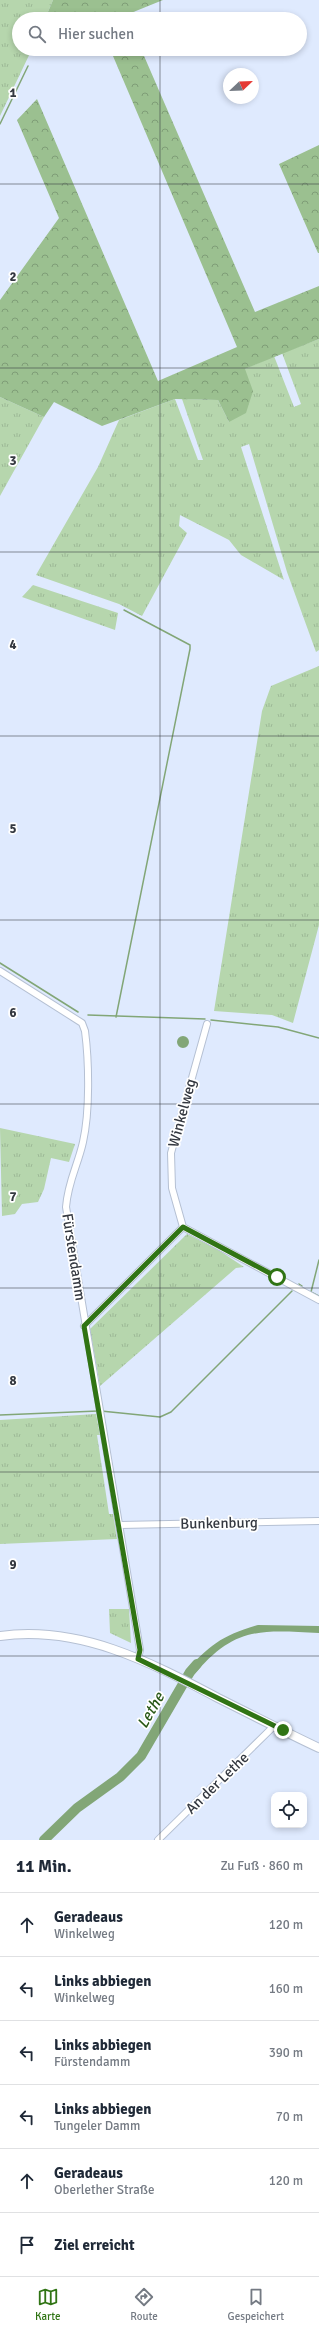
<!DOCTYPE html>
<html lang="de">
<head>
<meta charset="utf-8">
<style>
  body { margin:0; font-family:Signika,sans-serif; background:#f6f6f7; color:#1f2937 }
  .controls { position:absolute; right:12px; bottom:12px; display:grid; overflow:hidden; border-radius:8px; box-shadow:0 2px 6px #0003 }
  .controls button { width:36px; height:36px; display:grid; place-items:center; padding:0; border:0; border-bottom:1px solid #e0e1e3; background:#fff; color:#1f2937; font:20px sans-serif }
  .compass { position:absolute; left:223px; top:68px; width:36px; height:36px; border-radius:50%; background:#fff; box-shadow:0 2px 6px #0003; rotate:67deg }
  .stop { position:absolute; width:12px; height:12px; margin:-9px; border:3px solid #307414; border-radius:50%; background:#fff }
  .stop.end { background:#307414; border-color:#fff; box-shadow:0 1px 4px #0008 }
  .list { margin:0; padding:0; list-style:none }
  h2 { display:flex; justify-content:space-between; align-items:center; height:52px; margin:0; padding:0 16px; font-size:17px }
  h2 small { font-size:13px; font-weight:400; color:#747a83 }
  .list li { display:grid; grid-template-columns:26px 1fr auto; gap:12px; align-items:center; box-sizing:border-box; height:64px; padding:0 16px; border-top:1px solid #e0e1e3 }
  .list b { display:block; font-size:15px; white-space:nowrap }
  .list p { margin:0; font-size:13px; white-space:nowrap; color:#747a83 }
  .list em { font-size:13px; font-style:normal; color:#747a83 }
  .icon { flex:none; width:22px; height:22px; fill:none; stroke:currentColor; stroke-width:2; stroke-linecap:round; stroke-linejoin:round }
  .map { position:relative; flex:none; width:319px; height:1840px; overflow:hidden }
  .search { position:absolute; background:#fff; box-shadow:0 2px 6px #0003; left:12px; right:12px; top:12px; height:44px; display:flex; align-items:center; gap:10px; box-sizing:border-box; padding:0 14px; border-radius:22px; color:#747a83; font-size:15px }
  .sheet { height:436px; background:#fff }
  nav { display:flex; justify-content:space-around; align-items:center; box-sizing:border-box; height:56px; border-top:1px solid #e0e1e3; background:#fff; font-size:11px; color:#747a83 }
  nav a { display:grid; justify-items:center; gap:2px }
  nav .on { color:#307414 }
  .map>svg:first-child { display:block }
  .grass { fill:url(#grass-tufts) }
  .forest { fill:url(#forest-crowns) }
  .water { fill:#82a677 }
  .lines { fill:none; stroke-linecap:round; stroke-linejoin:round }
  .stream { stroke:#82a677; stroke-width:1.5 }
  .river { stroke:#82a677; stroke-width:10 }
  .minor-casing { stroke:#b5c0d3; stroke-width:8 }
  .tertiary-casing { stroke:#b5c0d3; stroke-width:10 }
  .minor { stroke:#fff; stroke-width:6 }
  .tertiary { stroke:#fff; stroke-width:8 }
  .route { stroke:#307414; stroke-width:5 }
  .grid { fill:none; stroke:#343840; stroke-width:1; stroke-opacity:0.55 }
  .labels { text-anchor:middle; stroke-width:3.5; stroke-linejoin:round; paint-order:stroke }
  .street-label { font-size:15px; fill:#343840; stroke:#fff }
  .water-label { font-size:16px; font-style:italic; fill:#285817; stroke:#fff }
  .grid-label { font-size:13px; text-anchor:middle; font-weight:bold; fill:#343840; stroke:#fff; stroke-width:3.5; stroke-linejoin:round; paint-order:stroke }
</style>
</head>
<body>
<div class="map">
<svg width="319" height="1840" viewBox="0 0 319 1840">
  <defs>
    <pattern id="grass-tufts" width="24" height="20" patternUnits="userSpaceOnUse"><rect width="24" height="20" fill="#b6d6ad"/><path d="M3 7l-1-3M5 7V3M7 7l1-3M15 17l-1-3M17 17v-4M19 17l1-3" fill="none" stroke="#9db896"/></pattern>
    <pattern id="forest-crowns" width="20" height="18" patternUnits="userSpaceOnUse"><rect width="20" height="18" fill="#9bc090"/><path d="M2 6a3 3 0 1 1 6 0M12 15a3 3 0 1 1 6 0" fill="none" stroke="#7f9d77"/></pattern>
  </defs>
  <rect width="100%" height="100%" fill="#dfeafe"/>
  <path class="grass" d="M0,0H53L45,19H19V49H32L0,116Z
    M319,339V650L316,652L287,572L249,444L241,447L284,580L241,555L229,540L180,515L179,526L187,533L142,616L119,604L36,575L98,467L119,420L175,399L198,460H203L182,399L218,400L229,422L245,369L274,356L294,407L301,404L282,353Z
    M0,397L44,417L0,496Z
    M33,585L118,613L115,630L22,597Z
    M319,666V925L293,1023L272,1015L214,1011L262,711L271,686Z
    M0,1128L75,1144L69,1162L51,1158L44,1189L38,1202L22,1204L15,1214L2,1216Z
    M187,1234L217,1249L244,1267L236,1268L100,1386L90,1329Z
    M96,1414L100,1435H97L109,1514H113L117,1539L0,1544V1420Z
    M109,1609H129L131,1643L110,1633Z"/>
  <path class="forest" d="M53,0H163L126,15L127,19H45Z
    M110,49H141L255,312L319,286V339L245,369L253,391L246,413L229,422L218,400L175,399L102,426L54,402L44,417L0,397V300L59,218L17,120L37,99L158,381L237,347Z
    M319,145V253H318L279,164Z"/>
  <path class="water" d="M177 1042a6 6 0 1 1 12 0a6 6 0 1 1-12 0Z
    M258,1625L319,1626V1633C257,1630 234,1627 192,1677L184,1673C210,1645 221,1636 258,1625Z"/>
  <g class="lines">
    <path class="stream" d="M0,124L28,66
      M0,963L78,1012
      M88,1015L205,1019
      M116,1017L190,649V645L124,610
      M211,1020L278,1027L319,1038
      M319,1260L311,1292L319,1296
      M299,1284L302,1286
      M101,1411L160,1417L171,1412L292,1291
      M0,1415L98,1411"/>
    <path class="river" d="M44,1840L77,1808L120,1777L141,1756L190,1672L197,1664"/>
    <g class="minor-casing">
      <path id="minor" d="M0,971L82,1023L85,1031C89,1062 90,1111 83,1142C78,1165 68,1181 66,1207L140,1650L138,1659
        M183,1227L319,1300
        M84,1326L183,1227L172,1188L171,1153L207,1024
        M120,1525L319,1521
        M158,1840L274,1726"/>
    </g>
    <g class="tertiary-casing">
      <path id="tertiary" d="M0,1636C80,1625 150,1662 218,1698C252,1715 285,1732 319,1748"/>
    </g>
    <use href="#minor" class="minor"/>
    <use href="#tertiary" class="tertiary"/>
  </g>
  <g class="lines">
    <path class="route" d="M277,1277L183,1227L84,1326L140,1650L138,1659L283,1730"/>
  </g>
  <path class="grid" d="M160,0V19M160,49V1840M0,184H319M0,368H319M0,552H319M0,736H319M0,920H319M0,1104H319M0,1288H319M0,1472H319M0,1656H319"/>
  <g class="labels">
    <g class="street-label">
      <text transform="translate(182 1113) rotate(-75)" y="5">Winkelweg</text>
      <text transform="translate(74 1257) rotate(81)" y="5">Fürstendamm</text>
      <text transform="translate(219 1523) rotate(-1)" y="5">Bunkenburg</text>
      <text transform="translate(217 1783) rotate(-44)" y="5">An der Lethe</text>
    </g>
    <g class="water-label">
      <text transform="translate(150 1710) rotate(-60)" y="6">Lethe</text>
    </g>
  </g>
  <g class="grid-label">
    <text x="13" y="97">1</text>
    <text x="13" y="281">2</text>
    <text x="13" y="465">3</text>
    <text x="13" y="649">4</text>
    <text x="13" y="833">5</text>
    <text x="13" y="1017">6</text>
    <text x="13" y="1201">7</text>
    <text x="13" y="1385">8</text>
    <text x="13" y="1569">9</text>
  </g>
</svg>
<div class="controls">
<button><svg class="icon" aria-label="locate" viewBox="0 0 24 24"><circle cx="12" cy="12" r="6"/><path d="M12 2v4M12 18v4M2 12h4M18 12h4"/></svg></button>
</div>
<svg class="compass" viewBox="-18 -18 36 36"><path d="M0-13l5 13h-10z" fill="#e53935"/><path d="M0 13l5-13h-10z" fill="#747a83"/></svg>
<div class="stop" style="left:277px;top:1277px"></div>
<div class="stop end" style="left:283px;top:1730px"></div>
<div class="search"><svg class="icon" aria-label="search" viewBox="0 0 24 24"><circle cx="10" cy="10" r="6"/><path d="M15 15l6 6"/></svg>Hier suchen</div>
</div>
<section class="sheet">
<h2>11 Min.<small>Zu Fuß · 860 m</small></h2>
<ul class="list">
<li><svg class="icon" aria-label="ahead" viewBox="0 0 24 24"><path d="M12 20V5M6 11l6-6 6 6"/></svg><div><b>Geradeaus</b><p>Winkelweg</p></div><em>120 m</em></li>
<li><svg class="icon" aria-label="left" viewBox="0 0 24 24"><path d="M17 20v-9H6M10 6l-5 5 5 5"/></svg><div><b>Links abbiegen</b><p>Winkelweg</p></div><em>160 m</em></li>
<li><svg class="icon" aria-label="left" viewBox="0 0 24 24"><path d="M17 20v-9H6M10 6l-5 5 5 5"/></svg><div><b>Links abbiegen</b><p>Fürstendamm</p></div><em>390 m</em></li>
<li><svg class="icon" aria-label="left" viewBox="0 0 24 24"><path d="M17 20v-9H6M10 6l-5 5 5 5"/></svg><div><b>Links abbiegen</b><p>Tungeler Damm</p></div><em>70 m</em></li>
<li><svg class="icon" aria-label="ahead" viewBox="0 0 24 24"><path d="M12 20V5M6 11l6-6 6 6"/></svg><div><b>Geradeaus</b><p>Oberlether Straße</p></div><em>120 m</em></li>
<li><svg class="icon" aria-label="arrive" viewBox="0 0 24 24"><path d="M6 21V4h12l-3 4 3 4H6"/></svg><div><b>Ziel erreicht</b></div></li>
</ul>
</section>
<nav>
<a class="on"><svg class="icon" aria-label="map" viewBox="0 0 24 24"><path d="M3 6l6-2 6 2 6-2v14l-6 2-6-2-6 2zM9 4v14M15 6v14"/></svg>Karte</a>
<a><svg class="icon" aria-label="directions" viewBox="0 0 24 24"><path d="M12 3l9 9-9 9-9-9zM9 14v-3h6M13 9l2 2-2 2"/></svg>Route</a>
<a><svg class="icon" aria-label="saved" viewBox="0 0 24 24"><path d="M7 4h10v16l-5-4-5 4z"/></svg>Gespeichert</a>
</nav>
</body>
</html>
